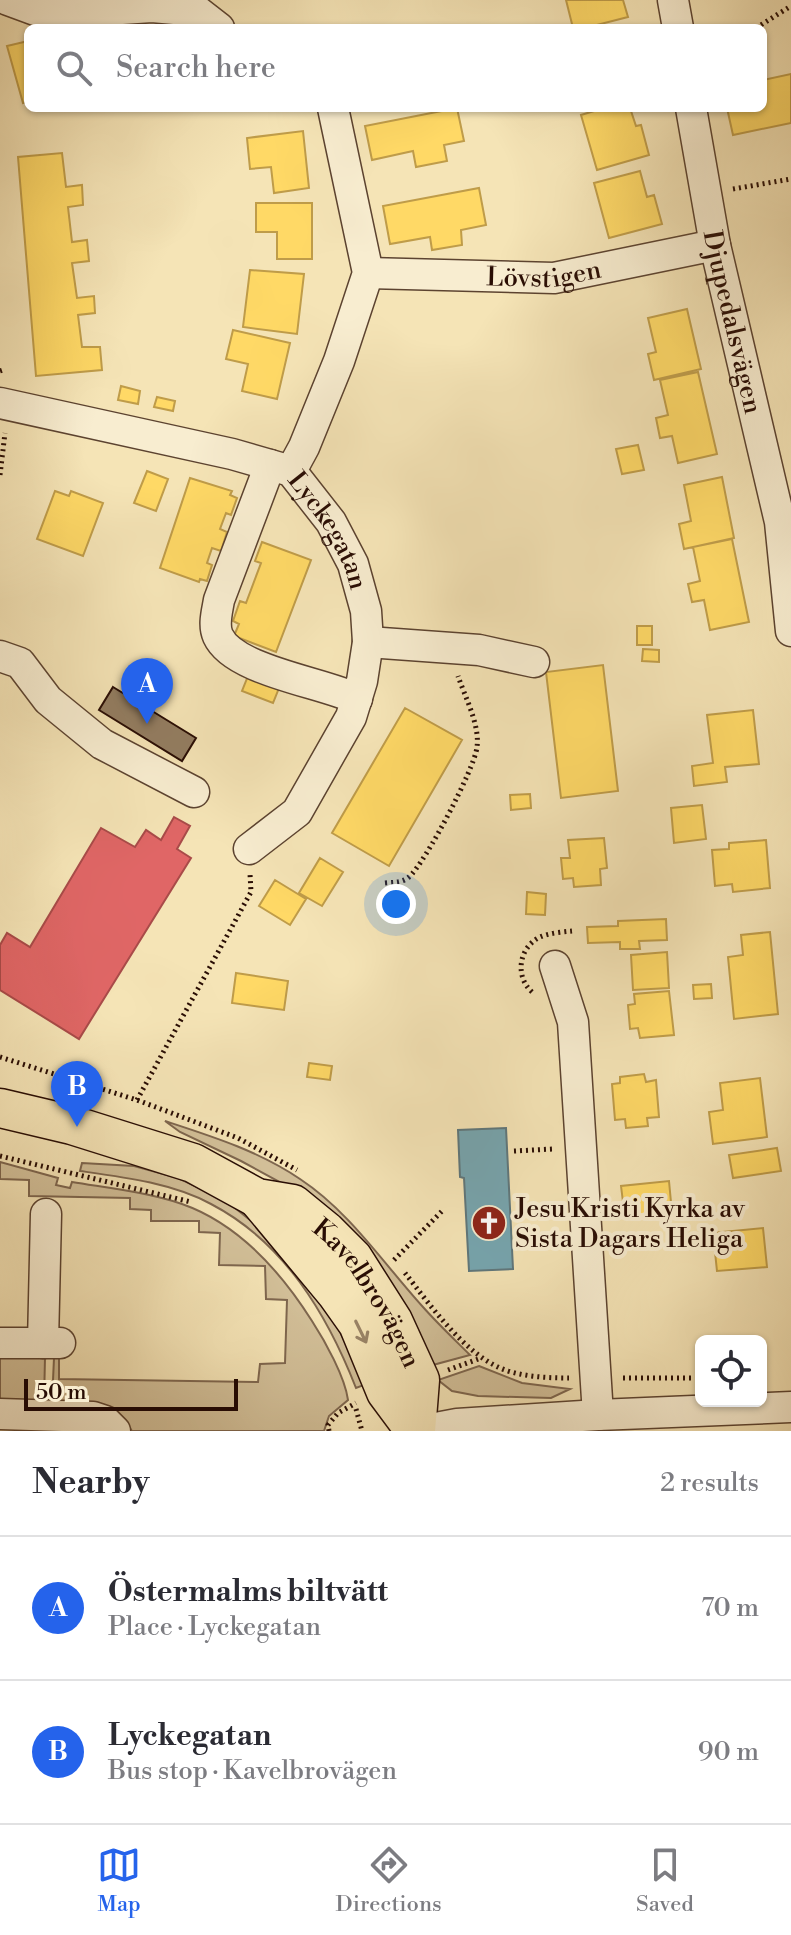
<!DOCTYPE html>
<html lang="en">
<head>
<meta charset="utf-8">
<style>
  body { margin:0; font-family:"Libre Bodoni",serif; background:#f7f7f7; color:#2b2b33 }
  .controls { position:absolute; right:24px; bottom:24px; display:grid; overflow:hidden; border-radius:12px; box-shadow:0 2px 6px #0004 }
  .controls button { width:72px; height:72px; display:grid; place-items:center; padding:0; border:0; border-bottom:2px solid #e1e1e2; background:#fff; color:#2b2b33; font:40px sans-serif }
  .scale { position:absolute; left:24px; bottom:20px; width:214px; box-sizing:border-box; padding-left:8px; border:4px solid #290d04; border-top:0; font-size:22px; line-height:28px; white-space:nowrap; color:#290d04; -webkit-text-stroke:6px #f8edd0; paint-order:stroke }
  .you { position:absolute; left:396px; top:904px; width:28px; height:28px; margin:-20px; border:6px solid #fff; border-radius:50%; background:#1a73e8; box-shadow:0 0 0 12px #1a73e833 }
  .badge { display:grid; place-items:center; width:52px; height:52px; border-radius:50%; background:#2563eb; color:#fff; font-size:26px; font-weight:700 }
  .pin { position:absolute; translate:-50% -66px; filter:drop-shadow(0 2px 4px #0008) }
  .pin::after { content:''; position:absolute; top:42px; width:28px; height:24px; background:inherit; clip-path:polygon(0 0,100% 0,50% 100%) }
  .list { margin:0; padding:0; list-style:none }
  h2 { display:flex; justify-content:space-between; align-items:center; height:104px; margin:0; padding:0 32px; font-size:34px }
  h2 small { font-size:26px; font-weight:400; color:#7c7c81 }
  .list li { display:grid; grid-template-columns:52px 1fr auto; gap:24px; align-items:center; box-sizing:border-box; height:144px; padding:0 32px; border-top:2px solid #e1e1e2 }
  .list b { display:block; font-size:30px; white-space:nowrap }
  .list p { margin:0; font-size:26px; white-space:nowrap; color:#7c7c81 }
  .list em { font-size:26px; font-style:normal; color:#7c7c81 }
  .icon { flex:none; width:44px; height:44px; fill:none; stroke:currentColor; stroke-width:2; stroke-linecap:round; stroke-linejoin:round }
  .map { position:relative; flex:none; width:791px; height:1431px; overflow:hidden }
  .search { position:absolute; background:#fff; box-shadow:0 2px 6px #0004; left:24px; right:24px; top:24px; height:88px; display:flex; align-items:center; gap:20px; box-sizing:border-box; padding:0 28px; border-radius:12px; color:#7c7c81; font-size:30px }
  .sheet { height:392px; background:#fff }
  nav { display:flex; justify-content:space-around; align-items:center; box-sizing:border-box; height:112px; border-top:2px solid #e1e1e2; background:#fff; font-size:22px; color:#7c7c81 }
  nav a { display:grid; justify-items:center; gap:4px }
  nav .on { color:#2563eb }
  .map>svg:first-child { display:block }
  .green { fill:#d2bf98; stroke:#7e664e; stroke-width:2 }
  .homes { fill:#ffd966; stroke:#bf9c49; stroke-width:2 }
  .shops { fill:#e06666; stroke:#a94b49; stroke-width:2 }
  .public { fill:#76a5af; stroke:#5f777c; stroke-width:2 }
  .building { fill:#937d61; stroke:#290d04; stroke-width:2 }
  .lines { fill:none; stroke-linecap:round; stroke-linejoin:round }
  .minor-casing { stroke:#5c4330; stroke-width:33 }
  .major-casing { stroke:#290d04; stroke-width:41 }
  .path { stroke:#290d04; stroke-width:5; stroke-dasharray:2 4; stroke-linecap:butt }
  .minor { stroke:#f8edd0; stroke-width:30 }
  .major { stroke:#f5e4b6; stroke-width:38 }
  .oneway { stroke:#998366 }
  .labels { text-anchor:middle; stroke-width:8; stroke-linejoin:round; paint-order:stroke }
  .street-label { font-size:26px; fill:#290d04; stroke:#f8edd0 }
  .poi-label { font-size:26px; fill:#290d04; stroke:#f8edd0; text-anchor:start }
</style>
</head>
<body>
<div class="map">
<svg width="791" height="1431" viewBox="0 0 791 1431">
  <rect width="100%" height="100%" fill="#f5e4b6"/>
  <filter id="stains"><feTurbulence type="fractalNoise" baseFrequency=".0025" numOctaves="4"/><feColorMatrix values="0 0 0 0 .2 0 0 0 0 .09 0 0 0 0 .02 0 0 0 .5 -.17"/></filter>
  <radialGradient id="worn" r=".72"><stop offset=".6" stop-color="#630" stop-opacity="0"/><stop offset="1" stop-color="#630" stop-opacity=".3"/></radialGradient>
  <path class="green" d="M165,1121C211,1136 259,1151 300,1179C350,1212 383,1263 423,1307C438,1324 454,1339 470,1355L429,1366L287,1186L241,1161L180,1132Z
    M0,1162L58,1178L56,1185L70,1188L72,1182C108,1188 147,1192 182,1204C239,1224 281,1272 312,1321C325,1341 345,1377 348,1400L329,1416L324,1431H132C114,1401 83,1406 52,1403L54,1358L59,1356V1379L258,1382L260,1364L285,1363L287,1300L266,1299L265,1266L219,1265L220,1233L199,1232V1221H151V1210L130,1209V1198L29,1196V1180L0,1179Z
    M82,1163L134,1166L178,1178L225,1200L255,1224L327,1307L352,1355L364,1385L356,1388C327,1314 284,1242 211,1204C172,1183 123,1177 80,1171Z
    M0,1356L45,1357L44,1403L0,1402Z
    M479,1366L522,1383L570,1389L551,1398L478,1396L452,1391L438,1380Z"/>
  <path class="homes" d="M566,0H623L628,17L585,28H573Z
    M28,41V102L23,103L7,46Z
    M791,74V123L733,135L727,108H763V80Z
    M457,108L464,141L444,145L447,161L416,167L413,151L372,160L365,126Z
    M604,108H630L636,126L641,125L649,155L597,170L581,115Z
    M303,131L309,188L274,193L271,167L250,169L247,138Z
    M62,153L66,187L82,185L83,205L68,207L72,242L87,240L89,261L72,263L77,298L94,296L95,313L78,315L82,347H100L102,370L36,376L18,157Z
    M640,171L647,197L654,195L662,224L609,238L594,183Z
    M479,188L486,225L461,230L462,245L432,250L430,237L390,244L383,206Z
    M256,203H312V259H277V232H256Z
    M250,270L304,274L297,334L243,327Z
    M687,309L701,369L654,380L648,354L656,352L648,318Z
    M233,330L290,343L277,399L242,391L248,364L226,359Z
    M698,372L717,454L678,463L672,436L660,438L656,418L668,415L660,380Z
    M121,386L140,391L138,404L118,400Z
    M157,397L175,401L173,411L154,407Z
    M638,445L644,470L622,474L616,449Z
    M147,471L168,479L156,511L134,503Z
    M722,477L734,538L684,549L679,524L691,521L684,485Z
    M190,478L232,491L230,495L237,498L231,515L226,513L220,529L227,532L221,551L212,548L207,563L212,565L207,581L200,579L199,582L160,568Z
    M55,491L69,496L71,491L103,503L83,556L37,539Z
    M732,539L749,622L710,630L704,600L692,602L688,584L700,581L693,547Z
    M262,542L311,560L276,652L234,636L239,624L233,621L240,601L246,603L261,563L255,561Z
    M637,626H652V645H637Z
    M643,649L659,650V662L642,661Z
    M603,665L618,791L561,798L546,672Z
    M248,676L279,688L273,703L242,691Z
    M405,708L462,740L389,866L332,833Z
    M753,710L759,764L725,767L727,782L694,786L692,766L713,763L707,715Z
    M530,794L531,808L511,810L510,795Z
    M702,805L706,839L674,843L671,808Z
    M604,838L607,868L600,869L601,885L574,887L573,878L563,879L561,858H570L568,840Z
    M766,840L770,888L733,892L732,884L715,886L712,850L729,849V843Z
    M320,858L343,872L322,906L299,893Z
    M275,880L306,899L290,925L259,906Z
    M527,892L546,894L545,915L526,914Z
    M666,919L667,940L639,941L640,949H620V942L588,943L587,927L618,926V921Z
    M770,932L778,1014L734,1019L728,957L743,955L741,935Z
    M667,952L669,988L633,990L631,955Z
    M236,973L288,981L284,1010L232,1003Z
    M711,984L712,998L694,999L693,985Z
    M669,991L674,1035L640,1038L638,1028L630,1029L628,1005L635,1004L634,994Z
    M309,1063L332,1066L330,1080L307,1077Z
    M644,1074L646,1082L656,1080L659,1117L647,1118L648,1126L626,1128L625,1119L615,1120L612,1084L620,1083V1077Z
    M760,1078L767,1137L713,1144L709,1112L723,1110L720,1083Z
    M777,1148L781,1171L733,1178L729,1155Z
    M669,1181L672,1213L625,1218L621,1186Z
    M763,1228L767,1267L717,1271L713,1233Z"/>
  <path class="shops" d="M174,817L190,826L177,849L191,858L79,1039L0,990V945L7,933L30,947L101,828L135,847L146,830L161,840Z"/>
  <path class="public" d="M506,1128L513,1269L469,1271L464,1178L460,1177L458,1130Z"/>
  <path class="building" d="M113,687L196,738L182,761L99,710Z"/>
  <g class="lines">
    <g class="minor-casing">
      <g id="minor">
        <path d="M8,0L46,14L152,7L197,11L219,28"/>
        <path d="M673,0L678,28"/>
        <path id="s1" d="M691,108L715,245L780,522L791,631"/>
        <path id="s2" d="M368,273L554,278L715,245"/>
        <path id="s3" d="M0,403L232,454L291,471L331,522L353,564L366,611L368,642L362,681L351,717L297,812L249,849"/>
        <path d="M270,465L219,600C217,612 213,625 218,636C234,671 322,682 357,699"/>
        <path d="M291,471L304,447L339,361L368,273L333,108"/>
        <path d="M368,642L479,650L534,662"/>
        <path d="M0,656L20,663L48,700L102,744L194,792"/>
        <path d="M555,966L573,1022L598,1415"/>
        <path d="M0,1343H60"/>
        <path d="M43,1343L46,1214"/>
        <path d="M0,1414L93,1417L105,1421L115,1431"/>
        <path d="M420,1431L457,1424L598,1415L791,1407"/>
      </g>
    </g>
    <g class="major-casing">
      <g id="major">
        <path id="s4" d="M0,1108L72,1125L193,1163L257,1198L293,1204L326,1231L353,1258L393,1321L420,1380L416,1431"/>
        <path d="M257,1198L336,1293L358,1324L386,1392L415,1431"/>
      </g>
    </g>
    <path class="path" d="M756,28L791,6
      M733,189L791,179
      M0,371L3,370
      M0,475L5,433
      M385,883C394,882 402,883 409,877C425,863 475,768 477,747C480,725 465,697 458,676
      M532,992C515,977 518,948 540,937C549,933 562,932 572,931
      M0,1057L137,1100L238,1138L297,1170
      M137,1100L251,892L250,874
      M514,1151L553,1149
      M0,1156L191,1202
      M394,1260L444,1209
      M405,1273C431,1306 467,1358 508,1371C528,1377 548,1378 569,1378
      M448,1370L481,1358
      M623,1378H701
      M356,1409L362,1431
      M329,1431L328,1425L338,1413L356,1403"/>
    <use href="#minor" class="minor"/>
    <use href="#major" class="major"/>
  </g>
  <defs><path id="oneway-shaft" d="M-6 0H5M1.5-3L5.5 0L1.5 3" fill="none" stroke-width="1.6" stroke-linecap="round" stroke-linejoin="round" transform="scale(2)"/></defs>
  <use class="oneway" href="#oneway-shaft" transform="translate(361 1332) rotate(64)"/>
  <defs>
    <g id="church-disc" transform="scale(1.8)"><circle r="9.5" fill="#8f2418" stroke="#f8edd0"/><path d="M-1.2-6h2.4v3.5h3.3v2.4h-3.3V6h-2.4V-.1h-3.3v-2.4h3.3Z" fill="#fff"/></g>
  </defs>
  <g fill-rule="evenodd">
    <use href="#church-disc" x="489" y="1223"/>
  </g>
  <g class="labels">
    <g class="street-label">
      <text dy="9" stroke="none"><textPath href="#s2" startOffset="176">Lövstigen</textPath></text>
      <text dy="9" stroke="none"><textPath href="#s1" startOffset="218">Djupedalsvägen</textPath></text>
      <text dy="9" stroke="none"><textPath href="#s3" startOffset="370">Lyckegatan</textPath></text>
      <text dy="9" stroke="none"><textPath href="#s4" startOffset="428">Kavelbrovägen</textPath></text>
    </g>
    <g class="poi-label">
      <text x="515" y="1217">Jesu Kristi Kyrka av<tspan x="515" dy="30">Sista Dagars Heliga</tspan></text>
    </g>
  </g>
  <rect width="100%" height="100%" filter="url(#stains)"/>
  <rect width="100%" height="100%" fill="url(#worn)"/>
</svg>
<div class="controls">
<button><svg class="icon" aria-label="locate" viewBox="0 0 24 24"><circle cx="12" cy="12" r="6"/><path d="M12 2v4M12 18v4M2 12h4M18 12h4"/></svg></button>
</div>
<div class="scale">50 m</div>
<div class="you"></div>
<div class="pin badge" style="left:147px;top:724px">A</div>
<div class="pin badge" style="left:77px;top:1127px">B</div>
<div class="search"><svg class="icon" aria-label="search" viewBox="0 0 24 24"><circle cx="10" cy="10" r="6"/><path d="M15 15l6 6"/></svg>Search here</div>
</div>
<section class="sheet">
<h2>Nearby<small>2 results</small></h2>
<ul class="list">
<li><span class="badge">A</span><div><b>Östermalms biltvätt</b><p>Place · Lyckegatan</p></div><em>70 m</em></li>
<li><span class="badge">B</span><div><b>Lyckegatan</b><p>Bus stop · Kavelbrovägen</p></div><em>90 m</em></li>
</ul>
</section>
<nav>
<a class="on"><svg class="icon" aria-label="map" viewBox="0 0 24 24"><path d="M3 6l6-2 6 2 6-2v14l-6 2-6-2-6 2zM9 4v14M15 6v14"/></svg>Map</a>
<a><svg class="icon" aria-label="directions" viewBox="0 0 24 24"><path d="M12 3l9 9-9 9-9-9zM9 14v-3h6M13 9l2 2-2 2"/></svg>Directions</a>
<a><svg class="icon" aria-label="saved" viewBox="0 0 24 24"><path d="M7 4h10v16l-5-4-5 4z"/></svg>Saved</a>
</nav>
</body>
</html>
